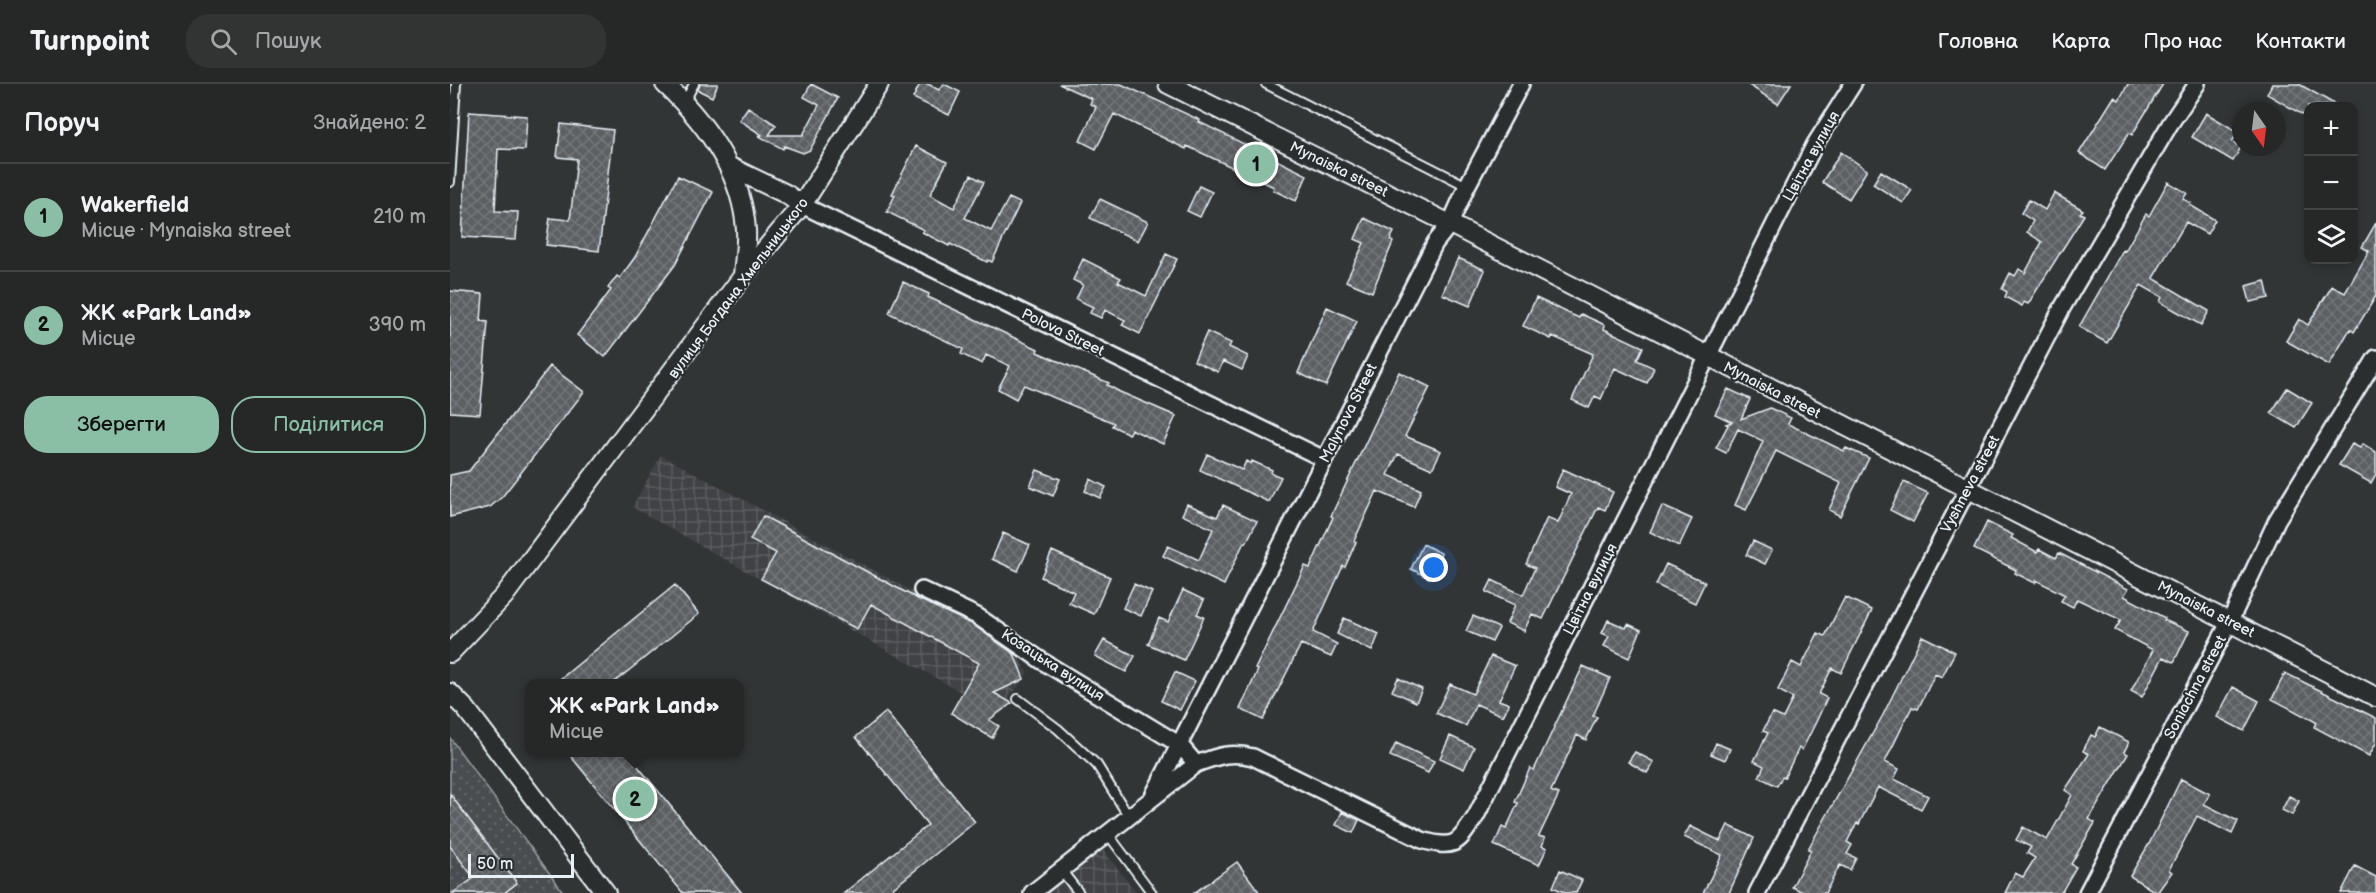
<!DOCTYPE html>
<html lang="uk">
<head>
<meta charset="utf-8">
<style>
  body { margin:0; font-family:"Balsamiq Sans",sans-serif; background:#323434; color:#f1f3f6 }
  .controls { position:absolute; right:18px; top:18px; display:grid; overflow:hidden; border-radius:12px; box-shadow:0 3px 9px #0003 }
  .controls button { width:54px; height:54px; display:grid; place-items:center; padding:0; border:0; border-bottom:2px solid #424445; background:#262828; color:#f1f3f6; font:30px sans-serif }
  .compass { position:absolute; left:1782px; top:18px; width:54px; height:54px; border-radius:50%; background:#262828; box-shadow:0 3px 9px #0003; rotate:166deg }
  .scale { position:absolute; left:18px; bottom:15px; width:106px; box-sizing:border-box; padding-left:6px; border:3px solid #e8f1f8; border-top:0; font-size:16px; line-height:21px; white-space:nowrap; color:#e8f1f8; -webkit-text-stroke:4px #2a2d2e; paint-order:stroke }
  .you { position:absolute; left:984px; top:484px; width:21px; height:21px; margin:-15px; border:4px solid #fff; border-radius:50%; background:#1a73e8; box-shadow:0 0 0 9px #1a73e833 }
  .badge { display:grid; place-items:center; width:39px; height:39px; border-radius:50%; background:#8abfa5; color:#111; font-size:20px; font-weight:700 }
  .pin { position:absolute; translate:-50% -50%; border:3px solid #fff; box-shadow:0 2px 6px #0006 }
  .popup { position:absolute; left:75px; top:595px; width:219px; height:78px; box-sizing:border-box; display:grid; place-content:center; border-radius:12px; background:#262828; filter:drop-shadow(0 2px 4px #0005); font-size:20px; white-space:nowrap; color:#a4a6a8 }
  .popup b { font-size:22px; color:#f1f3f6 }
  .popup::after { content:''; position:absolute; left:50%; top:100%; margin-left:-12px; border:12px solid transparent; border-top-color:#262828 }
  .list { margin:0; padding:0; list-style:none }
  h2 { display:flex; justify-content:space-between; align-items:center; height:78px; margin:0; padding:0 24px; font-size:26px }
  h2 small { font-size:20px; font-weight:400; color:#a4a6a8 }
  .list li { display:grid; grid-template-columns:39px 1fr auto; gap:18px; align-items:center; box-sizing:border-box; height:108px; padding:0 24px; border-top:2px solid #424445 }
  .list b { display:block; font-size:22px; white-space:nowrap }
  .list p { margin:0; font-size:20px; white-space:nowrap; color:#a4a6a8 }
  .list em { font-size:20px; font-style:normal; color:#a4a6a8 }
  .actions { display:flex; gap:12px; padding:18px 24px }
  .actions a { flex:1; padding:14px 0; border:2px solid #8abfa5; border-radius:24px; text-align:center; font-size:21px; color:#8abfa5 }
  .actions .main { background:#8abfa5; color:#111 }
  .icon { flex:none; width:33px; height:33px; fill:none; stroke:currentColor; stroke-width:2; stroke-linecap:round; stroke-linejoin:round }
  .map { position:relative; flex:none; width:1926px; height:809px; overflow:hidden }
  header { display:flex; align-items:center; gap:36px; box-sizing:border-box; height:84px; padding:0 30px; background:#262828; border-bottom:2px solid #424445 }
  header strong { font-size:28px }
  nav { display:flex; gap:33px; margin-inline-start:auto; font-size:21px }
  .search { width:420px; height:54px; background:#323434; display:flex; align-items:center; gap:15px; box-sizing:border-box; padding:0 21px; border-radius:24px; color:#a4a6a8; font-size:22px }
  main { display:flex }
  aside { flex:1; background:#262828 }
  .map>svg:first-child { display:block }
  .industrial { fill:url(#industrial-grid) }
  .grass { fill:url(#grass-dots); stroke:#989fa4; stroke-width:1.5 }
  .building { fill:url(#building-cross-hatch); stroke:#e8f1f8; stroke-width:1.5 }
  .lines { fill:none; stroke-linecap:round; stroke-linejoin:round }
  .service-casing { stroke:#e8f1f8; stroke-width:12 }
  .minor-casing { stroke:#e8f1f8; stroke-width:20 }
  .tertiary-casing { stroke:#e8f1f8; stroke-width:22 }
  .service { stroke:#2a2d2e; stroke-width:8 }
  .minor { stroke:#2a2d2e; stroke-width:15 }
  .tertiary { stroke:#2a2d2e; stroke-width:18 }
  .labels { text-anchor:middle; stroke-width:4.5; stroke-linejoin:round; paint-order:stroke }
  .street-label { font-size:15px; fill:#e8f1f8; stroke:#2a2d2e }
</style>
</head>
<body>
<header>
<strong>Turnpoint</strong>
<div class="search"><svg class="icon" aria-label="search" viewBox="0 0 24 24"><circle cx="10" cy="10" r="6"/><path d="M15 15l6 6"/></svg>Пошук</div>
<nav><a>Головна</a><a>Карта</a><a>Про нас</a><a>Контакти</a></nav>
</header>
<main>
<aside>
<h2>Поруч<small>Знайдено: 2</small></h2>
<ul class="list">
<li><span class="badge">1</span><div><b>Wakerfield</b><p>Місце · Mynaiska street</p></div><em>210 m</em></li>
<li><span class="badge">2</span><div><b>ЖК «Park Land»</b><p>Місце</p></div><em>390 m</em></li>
</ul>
<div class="actions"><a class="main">Зберегти</a><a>Поділитися</a></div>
</aside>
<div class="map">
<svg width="1926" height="809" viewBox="0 0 1926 809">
  <defs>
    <pattern id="industrial-grid" width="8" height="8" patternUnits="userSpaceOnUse" patternTransform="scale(1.5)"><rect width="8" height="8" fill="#3f4244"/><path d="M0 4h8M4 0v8" fill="none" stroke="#5b5e60"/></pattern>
    <pattern id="grass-dots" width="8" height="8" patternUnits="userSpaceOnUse" patternTransform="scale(1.5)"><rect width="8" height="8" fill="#494d4f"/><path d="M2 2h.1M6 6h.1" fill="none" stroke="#636769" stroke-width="1.8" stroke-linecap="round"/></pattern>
    <pattern id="building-cross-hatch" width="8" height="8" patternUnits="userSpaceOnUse" patternTransform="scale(1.5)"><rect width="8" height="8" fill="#5c6063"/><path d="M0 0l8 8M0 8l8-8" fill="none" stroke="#73777a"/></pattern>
  </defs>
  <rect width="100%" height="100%" fill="#323536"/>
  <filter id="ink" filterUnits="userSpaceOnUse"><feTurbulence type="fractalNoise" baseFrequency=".0167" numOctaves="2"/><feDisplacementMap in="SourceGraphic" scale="12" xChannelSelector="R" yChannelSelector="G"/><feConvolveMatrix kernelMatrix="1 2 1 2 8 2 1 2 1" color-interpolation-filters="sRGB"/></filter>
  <g filter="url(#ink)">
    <path class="industrial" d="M211,371L558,559L578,589L548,629L182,423Z
      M653,766L687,809H597Z"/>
    <path class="grass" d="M0,654L114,809H0Z"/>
    <path class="building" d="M250,0H268L262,13L248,6Z
      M361,0L388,14L360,66L353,69L334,62L333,65L309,52L312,51L289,36L298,23L326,41L319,51H353L369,21L354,13Z
      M470,0H478L489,6L494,0L510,8L499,31L463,14Z
      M609,0H671L750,36L749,38L857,91L846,117L823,106L824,103L737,62L736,65L664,30L646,65L630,57L646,23L640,20L642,15Z
      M1297,0H1341L1328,20Z
      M1678,0H1713L1682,51L1679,49L1655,86L1629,69L1664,13L1669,16Z
      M1822,0H1849L1888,22H1858V34L1817,10Z
      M19,28L77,32L75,66L48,65L45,127L68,128L66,156L12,153Z
      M1756,29L1788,48L1782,58L1791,63L1783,77L1742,53Z
      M111,40L163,46L149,167L96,161L100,134L120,136L127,75L107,73Z
      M466,62L497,78L480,111L504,124L521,91L534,98L515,134L541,147L559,114L570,119L542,178L538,176L537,178L500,160L499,162L472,148L474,146L437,128L445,111L442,110Z
      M1391,68L1417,86L1399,115L1372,98Z
      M1431,87L1462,106L1453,119L1423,100Z
      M228,92L263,108L225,181L155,273L127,251L161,206L158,204L167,192L170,194L185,173Z
      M1718,98L1737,109L1733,115L1741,119L1740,121L1765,136L1757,150L1736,138L1703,194L1759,227L1751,241L1710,218L1712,213L1691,201L1657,259L1629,243L1673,166L1675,167L1696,130L1699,132Z
      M749,102L762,108L750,133L737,127Z
      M1604,109L1633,126L1630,129L1634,131L1578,220L1574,218L1572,222L1555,213L1557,208L1552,205L1560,189L1565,192L1569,185L1575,189L1592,158L1577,148L1583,137L1571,129L1579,116L1595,126Z
      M650,115L698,138L688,157L640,134Z
      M914,134L944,148L940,156L943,158L922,208L896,197L914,159L905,155Z
      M1926,139V212L1904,248L1900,245L1879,281L1836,257L1849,235L1858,241L1882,202L1895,209L1919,167L1912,163Z
      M716,170L727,175L690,250L672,241L675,236L655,226L651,234L640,229L643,223L626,215L633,201L623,196L633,175L671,194L668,198L696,212Z
      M1008,174L1035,186L1020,222L992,210Z
      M1815,197L1819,214L1800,218L1796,202Z
      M453,198L479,210L478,213L588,265L587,268L659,299L657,301L670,308L726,332L713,360L681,345L679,350L662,342L664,339L574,301L566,315L548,305L560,282L536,271L532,280L511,270L513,265L439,229Z
      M0,207L33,210L31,237L38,238L30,330L0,328Z
      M1086,214L1129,234L1131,230L1155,241L1154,245L1193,263L1187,276L1204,284L1197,299L1165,284L1151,315L1145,312L1139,324L1122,316L1143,270L1102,252L1101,255L1073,242Z
      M877,223L907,237L876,302L848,289Z
      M757,248L781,259L779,263L798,272L792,286L773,277L768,288L744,277Z
      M100,282L134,308L52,413L40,423L0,433V391L19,387Z
      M949,288L980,303L955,352L991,367L982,385L948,370L938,391L971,406L964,423L927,407L904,457L906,458L895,483L893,482L863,548L887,560L881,573L851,560L813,636L790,625L808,586L805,585L855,482L860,484L883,433L881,432Z
      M1837,304L1862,319L1846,344L1821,329Z
      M1278,305L1300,315L1291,335L1320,324L1341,334L1338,340L1394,367L1396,364L1419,374L1390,432L1379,426L1391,399L1326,367L1296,426L1285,421L1313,357L1288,345L1276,369L1266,364L1278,341L1276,340L1282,338L1265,330Z
      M1902,360L1910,364L1913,360L1926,368V390L1921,399L1889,381Z
      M757,370L792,386L796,377L801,380L802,377L822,386L821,389L831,393L819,418L750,386Z
      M1113,385L1163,408L1155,426L1148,423L1093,535L1082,530L1074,547L1057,539L1065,521L1036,508L1042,496L1073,511L1085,484L1076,480L1097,434L1108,439L1121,410L1105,403Z
      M587,386L610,395L603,412L580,402Z
      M640,395L656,403L650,414L635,407Z
      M1454,398L1478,409L1463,438L1440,426Z
      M737,420L767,433L773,421L807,437L796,459L794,458L774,501L713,472L718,462L749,476L763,445L732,431Z
      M1212,422L1242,435L1229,462L1200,448Z
      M313,432L468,515L522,540L564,570L574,595L544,609L562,619L539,636L549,642L542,654L501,629L529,579L421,520L407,545L311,495L326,469L300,456Z
      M1537,438L1563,451L1561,454L1587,468L1589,465L1606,474L1609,469L1678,505L1674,512L1715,534L1714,536L1739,547L1724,578L1713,573L1692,613L1681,607L1703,566L1665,546L1671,536L1627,515L1623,523L1611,517L1615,511L1586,496L1585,499L1565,489L1566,486L1524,465Z
      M553,449L580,461L568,487L542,475Z
      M1303,457L1322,466L1315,480L1296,471Z
      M973,460L991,469L979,494L961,485Z
      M602,467L660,493L644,530L619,519L624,508L591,493Z
      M1216,480L1255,498L1245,519L1206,501Z
      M684,500L702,508L691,532L673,524Z
      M225,501L249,530L162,600H104Z
      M733,506L754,516L747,530L754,533L734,576L698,560L709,534L718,538Z
      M1395,513L1422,526L1391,589L1382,584L1369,610L1377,614L1366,638L1352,666L1349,664L1334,694L1332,693L1327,702L1309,693L1314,682L1304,677L1318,649L1313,647L1322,629L1333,634L1343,614L1328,606L1342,578L1351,583L1368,549L1375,552Z
      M1023,532L1049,544L1042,558L1016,547Z
      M894,534L929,550L922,567L887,550Z
      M1158,536L1176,544L1178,540L1191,546L1179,574L1154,562L1159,552L1152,549Z
      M1472,552L1505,568L1492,593L1485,590L1468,625L1462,623L1435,678L1449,685L1444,695L1478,712L1471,725L1428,703L1409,740L1407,739L1397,758L1402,761L1397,770L1406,774L1400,786L1390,781L1375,809H1355L1342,803L1361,766L1358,765L1433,631Z
      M654,556L685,572L676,588L645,572Z
      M1041,572L1065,582L1049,616L1059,620L1053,632L1026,620L1016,642L986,629L1000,600L1023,610Z
      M1133,582L1160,594L1143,632L1147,633L1136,656L1127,651L1101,707L1109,710L1089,752L1095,754L1092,762L1097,764L1089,781L1044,761L1052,743L1056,745L1068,719L1065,718L1080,684L1084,686Z
      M725,588L745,597L730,626L711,617Z
      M1835,589L1926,634V659L1919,672L1864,643L1866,638L1822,615Z
      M948,594L972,605L966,618L942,607Z
      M1783,603L1809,617L1794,647L1767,633Z
      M436,628L525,738L437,809H394L478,741L406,653Z
      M1650,643L1679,658L1674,668L1678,670L1639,735L1645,739L1621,780L1626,783L1611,809H1555L1565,789L1573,793L1585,774L1577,769L1581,763L1566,756L1573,743L1597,756L1622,711L1615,706L1639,670L1633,667L1641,651L1645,653Z
      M1000,652L1024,663L1014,685L990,674Z
      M946,659L984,677L978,689L940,672Z
      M1266,659L1280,665L1275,676L1261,670Z
      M1185,668L1204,678L1197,689L1178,678Z
      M118,669H177L292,809H233Z
      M1731,695L1760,710L1754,720L1788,737L1782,750L1747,732L1746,734L1719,786L1722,788L1707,809L1680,792L1699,760Z
      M0,710L67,799L54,809H3L24,794L0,762Z
      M1839,712L1849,717L1842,731L1832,726Z
      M892,728L909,736L903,749L886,741Z
      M1278,741L1304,754L1279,809H1253L1272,771L1234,753L1240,742L1270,757Z
      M787,778L810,809H744Z
      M1905,782L1926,793V809H1891Z
      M1110,786L1132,796L1126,809H1116L1103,803Z"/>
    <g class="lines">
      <g class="service-casing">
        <path id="service" d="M816,0L1017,102
          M234,19L244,0
          M0,98L6,0
          M568,615L608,645L647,681L679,733
          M658,750L702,809
          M611,786L629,809"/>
      </g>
      <g class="minor-casing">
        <path id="minor" d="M352,121L874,375
          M472,506L527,532L592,577L730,661L746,680
          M703,712L985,159L1000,140L1017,102L1071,0
          M582,809L746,680C768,672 780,667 803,673L972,756C1006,766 1008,759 1026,732L1365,60L1403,0
          M1307,809L1612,224L1720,40L1747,0
          M1637,809L1780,537L1827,436L1926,274"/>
      </g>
      <g class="tertiary-casing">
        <path id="tertiary" d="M215,0C255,38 292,88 296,146C297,161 294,177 293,192
          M718,0L1000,140L1926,613
          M280,83L336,110L352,121
          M0,569L54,512L293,192L352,121L429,0
          M0,609L16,625L156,809"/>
      </g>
      <use href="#service" class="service"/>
      <use href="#minor" class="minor"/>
      <use href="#tertiary" class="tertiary"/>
    </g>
  </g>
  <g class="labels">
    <g class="street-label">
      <text transform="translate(1361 72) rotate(-61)" y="5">Цвітна вулиця</text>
      <text transform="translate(889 85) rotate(26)" y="5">Mynaiska street</text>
      <text transform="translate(288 204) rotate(-53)" y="5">вулиця Богдана Хмельницького</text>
      <text transform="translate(613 248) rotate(26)" y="5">Polova Street</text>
      <text transform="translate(1322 306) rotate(27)" y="5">Mynaiska street</text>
      <text transform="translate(898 329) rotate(-63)" y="5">Malynova Street</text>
      <text transform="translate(1520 400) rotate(-62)" y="5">Vyshneva street</text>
      <text transform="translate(1140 505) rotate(-63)" y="5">Цвітна вулиця</text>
      <text transform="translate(1756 525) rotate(27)" y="5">Mynaiska street</text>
      <text transform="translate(603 581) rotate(33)" y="5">Козацька вулиця</text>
      <text transform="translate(1745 603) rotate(-62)" y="5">Soniachna street</text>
    </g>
  </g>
</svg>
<div class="controls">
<button>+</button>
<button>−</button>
<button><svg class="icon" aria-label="layers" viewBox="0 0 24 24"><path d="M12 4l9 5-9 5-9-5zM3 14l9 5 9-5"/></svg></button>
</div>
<svg class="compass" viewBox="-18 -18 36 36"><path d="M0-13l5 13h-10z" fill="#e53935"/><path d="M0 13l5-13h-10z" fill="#a4a6a8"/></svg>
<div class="scale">50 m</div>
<div class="you"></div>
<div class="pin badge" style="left:806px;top:80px">1</div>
<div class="pin badge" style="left:185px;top:715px">2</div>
<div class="popup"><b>ЖК «Park Land»</b>Місце</div>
</div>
</main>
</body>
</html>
